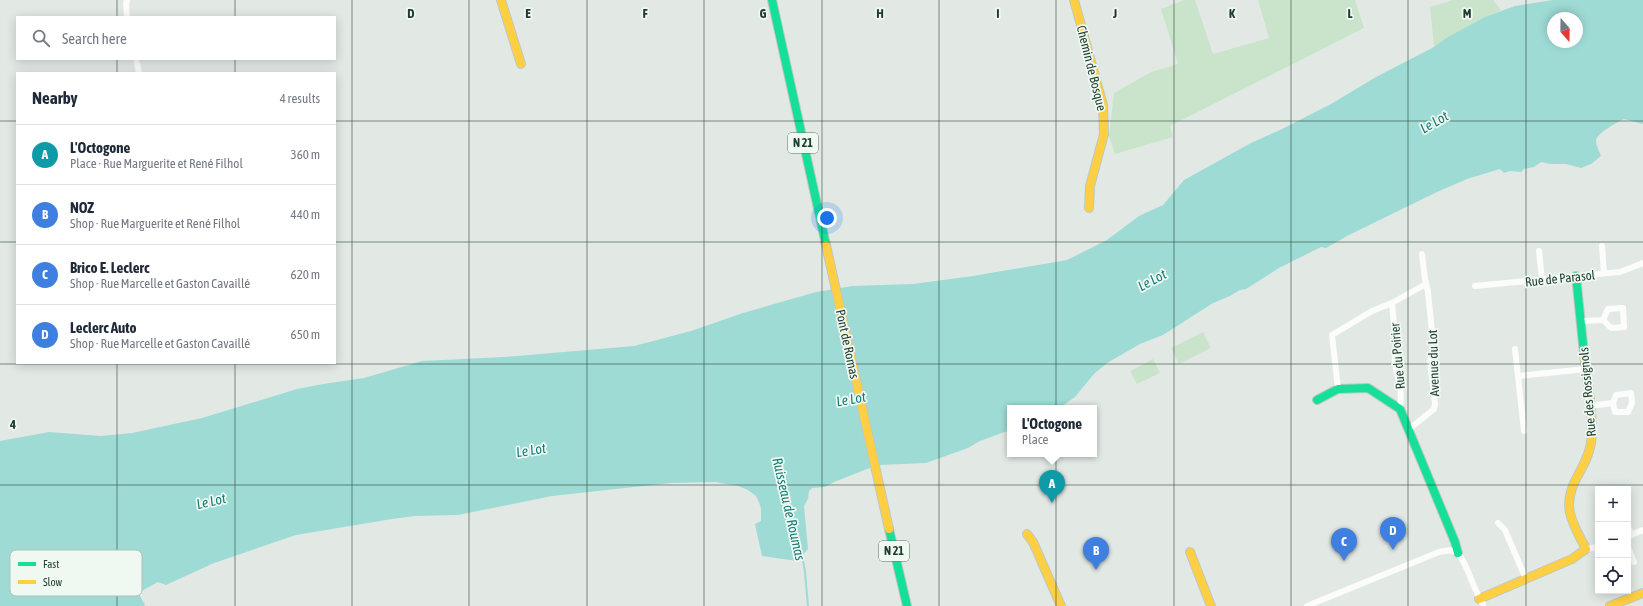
<!DOCTYPE html>
<html lang="en">
<head>
<meta charset="utf-8">
<style>
  body { margin:0; font-family:"Asap Condensed",sans-serif; background:#f6f6f7; color:#1f2937 }
  .controls { position:absolute; right:12px; bottom:12px; display:grid; overflow:hidden; border-radius:0px; box-shadow:0 2px 10px #0003 }
  .controls button { width:36px; height:36px; display:grid; place-items:center; padding:0; border:0; border-bottom:1px solid #e0e1e3; background:#fff; color:#1f2937; font:20px sans-serif }
  .compass { position:absolute; left:1547px; top:12px; width:36px; height:36px; border-radius:50%; background:#fff; box-shadow:0 2px 10px #0003; rotate:160deg }
  .you { position:absolute; left:827px; top:218px; width:14px; height:14px; margin:-10px; border:3px solid #fff; border-radius:50%; background:#1a73e8; box-shadow:0 0 0 6px #1a73e833 }
  .badge { display:grid; place-items:center; width:26px; height:26px; border-radius:50%; background:#1a73e8; color:#fff; font-size:13px; font-weight:700 }
  .pin { position:absolute; translate:-50% -33px; filter:drop-shadow(0 1px 2px #0008) }
  .pin::after { content:''; position:absolute; top:21px; width:14px; height:12px; background:inherit; clip-path:polygon(0 0,100% 0,50% 100%) }
  .popup { position:absolute; left:1007px; top:405px; width:90px; height:52px; box-sizing:border-box; display:grid; place-content:center; border-radius:0px; background:#fff; filter:drop-shadow(0 1px 3px #0005); font-size:13px; white-space:nowrap; color:#747a83 }
  .popup b { font-size:15px; color:#1f2937 }
  .popup::after { content:''; position:absolute; left:50%; top:100%; margin-left:-8px; border:8px solid transparent; border-top-color:#fff }
  .list { margin:0; padding:0; list-style:none }
  h2 { display:flex; justify-content:space-between; align-items:center; height:52px; margin:0; padding:0 16px; font-size:17px }
  h2 small { font-size:13px; font-weight:400; color:#747a83 }
  .list li { display:grid; grid-template-columns:26px 1fr auto; gap:12px; align-items:center; box-sizing:border-box; height:60px; padding:0 16px; border-top:1px solid #e0e1e3 }
  .list b { display:block; font-size:15px; white-space:nowrap }
  .list p { margin:0; font-size:13px; white-space:nowrap; color:#747a83 }
  .list em { font-size:13px; font-style:normal; color:#747a83 }
  .icon { flex:none; width:22px; height:22px; fill:none; stroke:currentColor; stroke-width:2; stroke-linecap:round; stroke-linejoin:round }
  .map { position:relative; flex:none; width:1643px; height:606px; overflow:hidden }
  .search { position:absolute; background:#fff; box-shadow:0 2px 10px #0003; left:16px; top:16px; width:320px; height:44px; display:flex; align-items:center; gap:10px; box-sizing:border-box; padding:0 14px; border-radius:0px; color:#747a83; font-size:15px }
  .panel { position:absolute; background:#fff; box-shadow:0 2px 10px #0003; left:16px; top:72px; width:320px; height:292px; border-radius:0px }
  .map>svg:first-child { display:block }
  .green { fill:#cae4cc }
  .water { fill:#9fdbd5; fill-rule:evenodd }
  .lines { fill:none; stroke-linecap:round; stroke-linejoin:round }
  .stream { stroke:#9fdbd5; stroke-width:2 }
  .fast-casing { stroke:#bec8c2; stroke-width:10 }
  .slow-casing { stroke:#bec8c2; stroke-width:10 }
  .street { stroke:#fbfcfb; stroke-width:6 }
  .fast { stroke:#16e098; stroke-width:8 }
  .slow { stroke:#ffcf43; stroke-width:8 }
  .grid { fill:none; stroke:#1f3d2e; stroke-width:1; stroke-opacity:0.55 }
  .labels { text-anchor:middle; stroke-width:3.5; stroke-linejoin:round; paint-order:stroke }
  .shield { fill:#f0f8f2; stroke:#5e7569; stroke-width:1 }
  .shield-label { font-size:12px; font-weight:bold; fill:#1f3d2e }
  .street-label { font-size:13px; fill:#1f3d2e; stroke:#f0f8f2 }
  .water-label { font-size:14px; font-style:italic; fill:#157d76; stroke:#f0f8f2 }
  .key { fill:#f0f8f2; stroke:#b1c0b7; stroke-width:1 }
  .key-label { font-size:11px; fill:#1f3d2e }
  .grid-label { font-size:13px; text-anchor:middle; font-weight:bold; fill:#1f3d2e; stroke:#f0f8f2; stroke-width:3.5; stroke-linejoin:round; paint-order:stroke }
</style>
</head>
<body>
<div class="map">
<svg width="1643" height="606" viewBox="0 0 1643 606">
  <rect width="100%" height="100%" fill="#e2e9e4"/>
  <path class="green" d="M1184,0H1195L1213,54L1269,38L1258,0H1355L1364,28L1170,126L1173,137L1115,154L1109,136L1114,93L1151,72L1178,64L1161,9Z
    M1453,0H1493L1501,10L1446,38L1434,47L1430,7Z
    M1203,332L1211,348L1179,364L1171,348Z
    M1153,359L1160,373L1137,384L1130,371Z"/>
  <path class="water" d="M1553,0H1643V124L1624,119C1618,122 1597,133 1596,140C1596,145 1599,151 1601,156L1591,164L1581,168L1566,164H1550L1541,162L1534,167L1524,169L1521,172L1510,171L1504,173L1500,169L1467,179L1437,192L1349,235L1326,248L1321,247L1279,268L1246,289L1240,290L1230,296L1213,303L1163,335L1140,344L1107,363L1094,374L1075,397L1059,408H1010V430L980,441L968,448L926,463L880,465L867,469L834,482L825,487L812,488L809,491L808,499L804,506L808,549L797,561L762,556L755,524L761,521V509L759,502L756,496L748,490L738,486L715,482L671,483L552,496L458,515L415,516L392,519L296,535L214,563L166,585L158,582L140,592V596L145,605L144,606H0V441L49,432L101,436L132,433L202,418L297,389L323,384L364,378L422,361L504,357L634,346L691,331L743,313L816,292L852,286L913,284L973,276L1067,260L1107,240L1139,216L1163,205L1184,180L1251,143L1280,130L1331,104L1376,77L1434,47L1446,38L1485,17L1515,6ZM1553,18H1577V42H1553Z"/>
  <g class="lines">
    <path class="stream" d="M802,554L805,572L808,606"/>
    <g class="fast-casing">
      <path id="fast" d="M772,0L826,245
        M1576,276L1584,354
        M1317,400L1338,389L1368,388L1400,409L1455,542L1458,553
        M889,529L907,606"/>
    </g>
    <g class="slow-casing">
      <path id="slow" d="M501,0L521,64
        M1074,0L1103,105L1104,134L1090,186L1089,208
        M826,245L889,529
        M1027,534L1033,542L1061,606
        M1190,552L1211,606
        M1479,599L1572,559L1586,549C1572,522 1561,507 1577,477C1583,466 1589,456 1591,443C1594,414 1587,383 1584,354
        M1610,606L1643,593"/>
    </g>
    <path class="street" d="M127,17L126,4L127,0
      M136,59L139,73
      M1602,246L1604,273
      M1539,251L1542,279
      M1475,286L1620,272L1643,263
      M1392,303L1396,347C1392,361 1398,374 1400,387C1401,394 1401,402 1400,409
      M1581,321L1603,320L1611,328L1624,327L1623,308L1608,309L1603,320
      M1515,349L1524,431
      M1518,376L1586,369
      M1338,389L1332,335L1372,311L1392,303L1426,284
      M1589,406L1613,403L1615,412H1628L1632,403L1631,393L1616,395L1613,403
      M1408,430L1434,409L1435,404L1430,361L1434,352L1428,292L1425,279L1422,254
      M1498,523L1505,530L1526,579
      M1628,527L1632,535
      M1628,536L1643,530
      M1628,547L1634,562
      M1586,549L1598,547
      M1307,606L1439,552C1445,551 1452,548 1457,553C1466,559 1474,592 1483,604"/>
    <use href="#fast" class="fast"/>
    <use href="#slow" class="slow"/>
  </g>
  <path class="grid" d="M117,0V17M235,0V17M352,0V606M469,0V606M587,0V606M704,0V606M822,0V606M939,0V606M1056,0V606M1174,0V606M1291,0V606M1408,0V606M1526,0V606M117,59V73M235,59V73M0,121H17M335,121H1643M0,242H17M335,242H1643M117,363V606M235,363V606M0,364H1643M0,485H1643"/>
  <g class="labels">
    <g class="shield">
      <rect x="788" y="133" width="30" height="20" rx="3"/>
      <rect x="879" y="541" width="30" height="20" rx="3"/>
    </g>
    <g class="shield-label">
      <text x="803" y="147">N 21</text>
      <text x="894" y="555">N 21</text>
    </g>
    <g class="street-label">
      <text transform="translate(1092 68) rotate(76)" y="5">Chemin de Bosque</text>
      <text transform="translate(1560 278) rotate(-6)" y="5">Rue de Parasol</text>
      <text transform="translate(848 344) rotate(78)" y="5">Pont de Romas</text>
      <text transform="translate(1397 356) rotate(-95)" y="5">Rue du Poirier</text>
      <text transform="translate(1433 363) rotate(-92)" y="5">Avenue du Lot</text>
      <text transform="translate(1587 392) rotate(-95)" y="5">Rue des Rossignols</text>
    </g>
    <g class="water-label">
      <text transform="translate(1434 122) rotate(-30)" y="5">Le Lot</text>
      <text transform="translate(1152 280) rotate(-28)" y="5">Le Lot</text>
      <text transform="translate(851 399) rotate(-10)" y="5">Le Lot</text>
      <text transform="translate(531 450) rotate(-9)" y="5">Le Lot</text>
      <text transform="translate(211 501) rotate(-13)" y="5">Le Lot</text>
      <text transform="translate(789 509) rotate(77)" y="5">Ruisseau de Roumas</text>
    </g>
  </g>
  <rect x="10" y="550" width="132" height="46" rx="6" class="key"/>
  <rect x="18" y="562" width="18" height="4" fill="#16e098"/>
  <rect x="18" y="580" width="18" height="4" fill="#ffcf43"/>
  <g class="key-label">
    <text x="43" y="568">Fast</text>
    <text x="43" y="586">Slow</text>
  </g>
  <g class="grid-label">
    <text x="411" y="18">D</text>
    <text x="528" y="18">E</text>
    <text x="645" y="18">F</text>
    <text x="763" y="18">G</text>
    <text x="880" y="18">H</text>
    <text x="998" y="18">I</text>
    <text x="1115" y="18">J</text>
    <text x="1232" y="18">K</text>
    <text x="1350" y="18">L</text>
    <text x="1467" y="18">M</text>
    <text x="13" y="429">4</text>
  </g>
</svg>
<div class="controls">
<button>+</button>
<button>−</button>
<button><svg class="icon" aria-label="locate" viewBox="0 0 24 24"><circle cx="12" cy="12" r="6"/><path d="M12 2v4M12 18v4M2 12h4M18 12h4"/></svg></button>
</div>
<svg class="compass" viewBox="-18 -18 36 36"><path d="M0-13l5 13h-10z" fill="#e53935"/><path d="M0 13l5-13h-10z" fill="#747a83"/></svg>
<div class="you"></div>
<div class="pin badge" style="left:1052px;top:503px;background:#0f9aa8">A</div>
<div class="popup"><b>L'Octogone</b>Place</div>
<div class="pin badge" style="left:1096px;top:570px;background:#3f7fe0">B</div>
<div class="pin badge" style="left:1344px;top:561px;background:#3f7fe0">C</div>
<div class="pin badge" style="left:1393px;top:550px;background:#3f7fe0">D</div>
<div class="search"><svg class="icon" aria-label="search" viewBox="0 0 24 24"><circle cx="10" cy="10" r="6"/><path d="M15 15l6 6"/></svg>Search here</div>
<section class="panel">
<h2>Nearby<small>4 results</small></h2>
<ul class="list">
<li><span class="badge" style="background:#0f9aa8">A</span><div><b>L'Octogone</b><p>Place · Rue Marguerite et René Filhol</p></div><em>360 m</em></li>
<li><span class="badge" style="background:#3f7fe0">B</span><div><b>NOZ</b><p>Shop · Rue Marguerite et René Filhol</p></div><em>440 m</em></li>
<li><span class="badge" style="background:#3f7fe0">C</span><div><b>Brico E. Leclerc</b><p>Shop · Rue Marcelle et Gaston Cavaillé</p></div><em>620 m</em></li>
<li><span class="badge" style="background:#3f7fe0">D</span><div><b>Leclerc Auto</b><p>Shop · Rue Marcelle et Gaston Cavaillé</p></div><em>650 m</em></li>
</ul>
</section>
</div>
</body>
</html>
